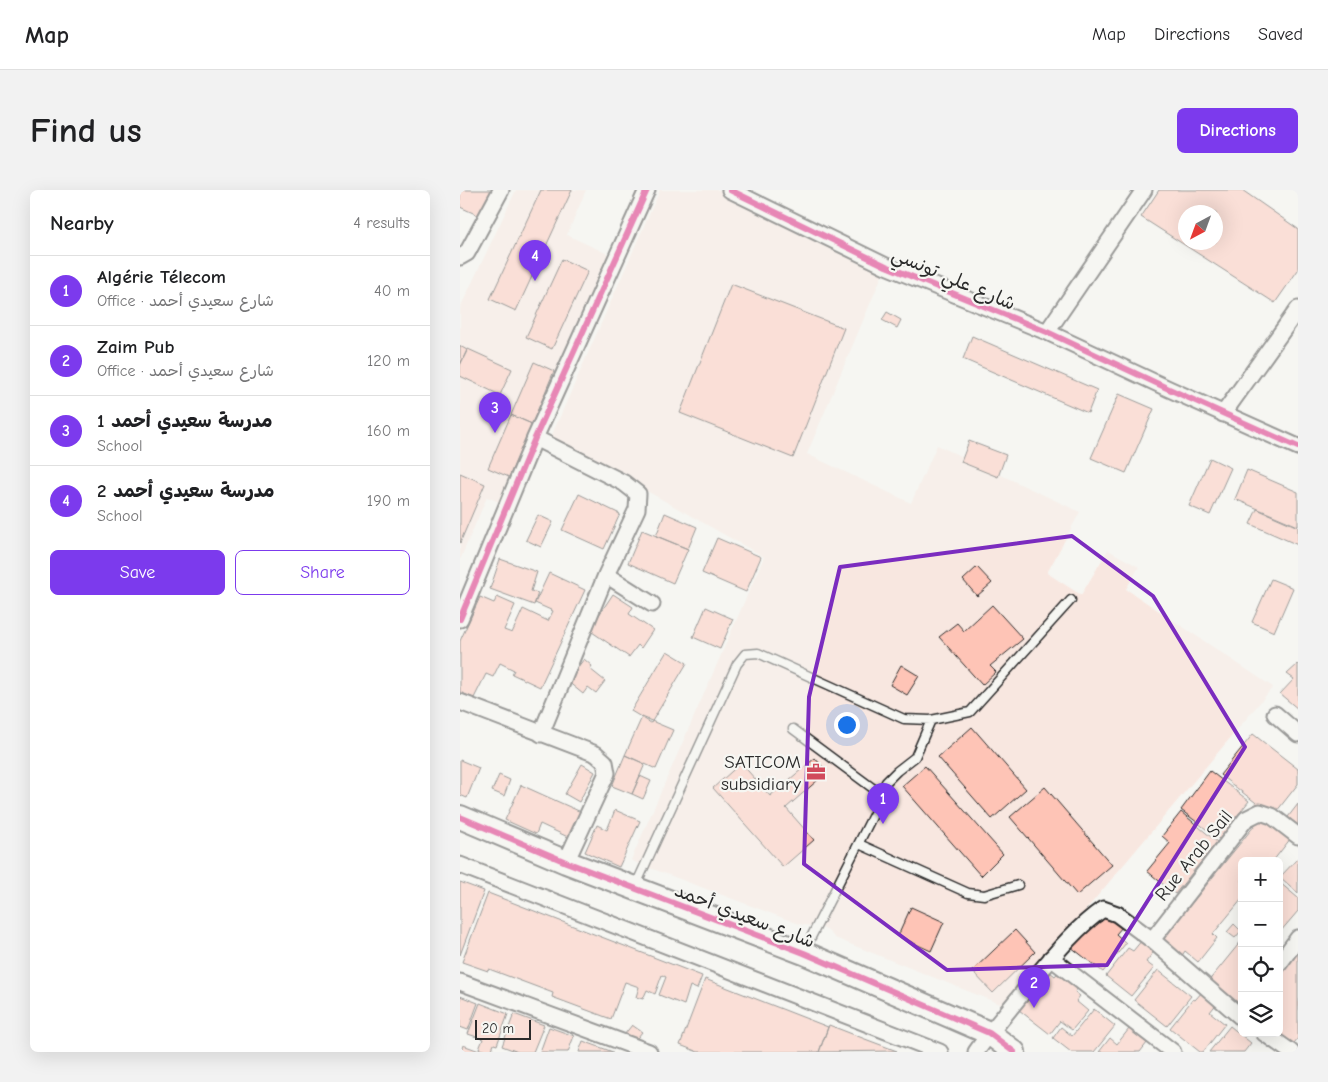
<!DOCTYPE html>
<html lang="en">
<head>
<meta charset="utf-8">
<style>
  body { margin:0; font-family:"Comic Neue","Playpen Sans Arabic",sans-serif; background:#f2f2f2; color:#202124 }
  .controls { position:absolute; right:15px; bottom:15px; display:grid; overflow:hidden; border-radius:8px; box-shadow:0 5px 20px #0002 }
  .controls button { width:45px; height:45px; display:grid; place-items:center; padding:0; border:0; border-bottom:1px solid #e0e0e0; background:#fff; color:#202124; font:25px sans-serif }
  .compass { position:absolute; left:718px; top:15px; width:45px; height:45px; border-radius:50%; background:#fff; box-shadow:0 5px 20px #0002; rotate:221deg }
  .scale { position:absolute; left:15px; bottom:12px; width:56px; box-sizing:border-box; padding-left:5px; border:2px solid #2b2b2b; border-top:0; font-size:14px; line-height:18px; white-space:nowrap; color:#2b2b2b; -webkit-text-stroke:4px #f6f6f2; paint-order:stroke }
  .you { position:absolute; left:386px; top:534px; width:18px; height:18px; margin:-12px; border:4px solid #fff; border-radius:50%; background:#1a73e8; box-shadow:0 0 0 8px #1a73e833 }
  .badge { display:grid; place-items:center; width:32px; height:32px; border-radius:50%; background:#7c3aed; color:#fff; font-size:16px; font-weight:700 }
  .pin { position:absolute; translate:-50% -41px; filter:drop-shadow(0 1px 2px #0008) }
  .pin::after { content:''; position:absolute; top:26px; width:18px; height:15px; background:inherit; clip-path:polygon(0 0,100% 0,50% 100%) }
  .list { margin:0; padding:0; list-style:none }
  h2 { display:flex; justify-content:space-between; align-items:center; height:65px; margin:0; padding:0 20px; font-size:21px }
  h2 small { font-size:16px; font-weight:400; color:#757577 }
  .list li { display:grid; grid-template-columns:32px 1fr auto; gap:15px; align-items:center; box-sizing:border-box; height:70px; padding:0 20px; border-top:1px solid #e0e0e0 }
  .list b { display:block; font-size:19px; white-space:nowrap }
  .list p { margin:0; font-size:16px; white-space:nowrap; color:#757577 }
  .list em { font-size:16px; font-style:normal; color:#757577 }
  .actions { display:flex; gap:10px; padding:15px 20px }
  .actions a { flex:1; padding:11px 0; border:1px solid #7c3aed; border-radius:8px; text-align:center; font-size:18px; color:#7c3aed }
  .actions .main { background:#7c3aed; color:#fff }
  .icon { flex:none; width:28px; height:28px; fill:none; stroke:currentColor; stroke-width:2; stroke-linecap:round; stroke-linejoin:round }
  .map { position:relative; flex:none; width:838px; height:862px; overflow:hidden; border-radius:8px }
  header { display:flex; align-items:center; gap:30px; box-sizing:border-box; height:70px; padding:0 25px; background:#fff; border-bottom:1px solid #e0e0e0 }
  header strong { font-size:24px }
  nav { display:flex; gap:28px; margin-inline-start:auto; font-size:18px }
  .intro { display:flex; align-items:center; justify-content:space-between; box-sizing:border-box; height:120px; padding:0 30px }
  h1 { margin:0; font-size:35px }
  .button { padding:12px 22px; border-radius:8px; background:#7c3aed; color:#fff; font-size:18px; font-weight:700 }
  main { display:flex; gap:30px; padding:0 30px }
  aside { flex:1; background:#fff; border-radius:8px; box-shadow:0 5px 20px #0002 }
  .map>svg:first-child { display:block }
  .built { fill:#f8e7e0 }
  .building { fill:#fec4b6; stroke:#2b2b2b; fill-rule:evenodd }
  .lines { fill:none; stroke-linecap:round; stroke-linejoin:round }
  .lane-casing { stroke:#2b2b2b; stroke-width:11 }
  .street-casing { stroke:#2b2b2b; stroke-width:19 }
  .secondary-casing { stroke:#2b2b2b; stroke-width:26 }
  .lane { stroke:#f6f6f2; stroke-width:8 }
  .street { stroke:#f6f6f2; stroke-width:15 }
  .secondary { stroke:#f6f6f2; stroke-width:22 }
  .cycleway-casing { stroke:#f6f6f2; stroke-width:9 }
  .cycleway { stroke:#d6006c; stroke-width:6 }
  .marked { fill:none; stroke:#7b2cbf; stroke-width:4; stroke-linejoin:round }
  .labels { text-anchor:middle; stroke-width:4.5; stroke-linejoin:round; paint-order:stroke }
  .street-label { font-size:19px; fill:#2b2b2b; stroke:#f6f6f2 }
  .poi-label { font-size:19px; fill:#2b2b2b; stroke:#f6f6f2; text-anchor:end }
</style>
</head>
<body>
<header>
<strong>Map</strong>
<nav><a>Map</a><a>Directions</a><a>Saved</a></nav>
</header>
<div class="intro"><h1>Find us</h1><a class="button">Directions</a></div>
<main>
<aside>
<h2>Nearby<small>4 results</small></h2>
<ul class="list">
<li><span class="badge">1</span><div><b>Algérie Télecom</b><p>Office · شارع سعيدي أحمد</p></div><em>40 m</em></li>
<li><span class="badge">2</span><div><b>Zaim Pub</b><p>Office · شارع سعيدي أحمد</p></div><em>120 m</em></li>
<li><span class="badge">3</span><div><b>مدرسة سعيدي أحمد 1</b><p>School</p></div><em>160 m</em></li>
<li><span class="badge">4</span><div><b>مدرسة سعيدي أحمد 2</b><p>School</p></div><em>190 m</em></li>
</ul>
<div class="actions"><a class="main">Save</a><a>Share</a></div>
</aside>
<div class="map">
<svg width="838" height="862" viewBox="0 0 838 862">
  <rect width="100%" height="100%" fill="#f6f6f2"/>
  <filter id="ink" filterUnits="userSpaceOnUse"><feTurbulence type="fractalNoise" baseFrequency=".02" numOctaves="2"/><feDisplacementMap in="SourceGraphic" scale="10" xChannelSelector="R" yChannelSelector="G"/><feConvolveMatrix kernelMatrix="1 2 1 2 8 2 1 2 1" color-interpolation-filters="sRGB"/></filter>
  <g filter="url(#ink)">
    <path class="built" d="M56,0H126L107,45L148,64L99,179L39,312L27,307L0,370V118Z
      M200,0H288L426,76L347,264L451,313L477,255L620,322L587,383L621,405L648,360L679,377L666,399L813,497L545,816L375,748L366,739L339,734L193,679L184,677L171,670L304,367L91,247Z"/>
    <path class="building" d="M0,0H34L22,27L0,17Z
      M81,0H112L56,121L30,109Z
      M699,0H782L838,39V80L815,113L681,27ZM726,22H756V52H726Z
      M102,69L128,81L92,159L66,147Z
      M271,94L384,138L333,268L220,223Z
      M427,122L441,130L437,138L422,130Z
      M512,146L637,200L628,223L503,169Z
      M0,156L7,160L0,175Z
      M8,159L52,179L40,205L0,186V175Z
      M74,172L94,181L72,234L51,225Z
      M659,204L694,219L666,283L631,268Z
      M51,225L72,234L49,287L28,278Z
      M509,251L546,265L538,287L501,272Z
      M750,268L771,278L750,325L729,316Z
      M787,280L838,302V336L775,309Z
      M0,283L25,294L0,353Z
      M119,304L160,324L144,359L102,340Z
      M797,319L838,337V355L790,334Z
      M205,323L237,337L228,359L196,346Z
      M78,325L93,332L81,357L66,350Z
      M182,340L228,359L213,393L168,373Z
      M257,348L301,367L286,402L242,383Z
      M40,369L77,382L71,401L78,403L74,415L30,399Z
      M517,377L532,393L517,406L503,390Z
      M89,383L125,400L80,497L52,484L54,480L40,473L33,487L26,484L14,508L0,502V451L20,407L34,413L37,407L55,415L44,440L52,443L63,419L88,431L93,421L75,413Z
      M811,389L833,398L814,442L792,432Z
      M153,404L173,417L169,424L193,440L181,458L178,455L169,467L129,440Z
      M532,415L563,449L530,476L536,482L522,495L479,447L497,433L504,441Z
      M246,417L273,429L260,459L233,447Z
      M207,461L227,473L191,533L171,521Z
      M124,469L132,476L130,479L145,491L136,503L128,497L123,504L107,491Z
      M838,474V519L820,504L834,489L827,484Z
      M441,475L459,486L447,505L430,495Z
      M182,527L213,540L196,579L165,565Z
      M512,537L566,599L532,629L478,567Z
      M793,544L838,579V594L813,626L760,585Z
      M165,565L185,574L172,604L152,596Z
      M355,568L367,582L326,618L354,650L323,677L253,598L281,573L310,606Z
      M0,570L19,578L7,608L0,605Z
      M122,574L135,582L119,612L105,604Z
      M465,576L543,664L521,686L442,596Z
      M750,581L789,611L759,649L721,620Z
      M39,585L50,590L44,606L32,601Z
      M180,586L191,591L183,609L172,604Z
      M61,595L121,622L110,648L80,634L76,644L45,630Z
      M585,597L652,675L617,705L550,627Z
      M838,614V635L828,627Z
      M155,620L180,631L159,677L125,662L137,635L147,640Z
      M721,622L757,652L715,704L687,681L710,653L702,646Z
      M803,625L831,648L813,671H782V709L753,744L757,748L738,772L725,761L721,767L701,751Z
      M838,668V703L820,687Z
      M0,692L24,701L0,765Z
      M819,692L838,708V721L820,742Z
      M28,703L242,786L237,799L230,796L224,815L199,805L206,787L202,785L195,804L187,800L183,809L176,807L179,797L165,792L151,829L92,807L93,803L29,779L28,781L2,772Z
      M451,717L484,732L471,761L438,746Z
      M648,724L663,736L656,744L666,753L643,782L611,757L635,727L641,732Z
      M774,734L781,741L775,748L767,742Z
      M555,740L575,762L533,803L512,781Z
      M682,750L695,760L686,772L694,778L671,806L646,786L668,758L673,761Z
      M782,750V815L779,819L747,793Z
      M838,762V848L831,857L812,843H819V788Z
      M601,779L620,795L615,802L620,806L616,811L628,821L612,840L600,831L590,844L559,820L590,782L595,786Z
      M698,780L731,806L707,836L674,810Z
      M245,789L368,837L359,862H238L220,855Z
      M743,801L758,812L750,822L765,834L743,862H740L710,838L733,809L735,810Z
      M0,806L18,813L8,840L0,837Z
      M20,813L48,824L37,855L34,854L31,862L19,859L23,849L8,844Z
      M634,819L655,836L634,862H611L593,848L601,837L612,846Z
      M54,824L84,835L73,862H58L42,856Z
      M172,835L182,842L174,852L164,845Z
      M369,835L405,849L437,861L359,862Z
      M770,836L791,853L784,862H749Z
      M89,837L114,846L108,862H80Z
      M669,839L687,853L680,862H639L650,848L657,854Z
      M123,851L153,862H119Z
      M3,855L22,862H1Z"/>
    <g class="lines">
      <g class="lane-casing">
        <path id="lane" d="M333,539L422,605
          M399,654L508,703L524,705L558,695
          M175,697L277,474L285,464L298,463L444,529L471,530L510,522L611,410
          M344,761L415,621L426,592L437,581L455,567L471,530"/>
      </g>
      <g class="street-casing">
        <path id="street" d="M270,0L426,76L587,142L709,199L838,257
          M0,67L7,63L41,0
          M587,142L684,0
          M763,224L838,119
          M75,248L164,293L178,304L177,319L146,385L81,544
          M146,385L192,414
          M0,429L75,248L187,0
          M0,512L136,564L145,572L147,583L106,672
          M815,524L838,544
          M0,675L480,862
          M692,750L786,629L800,622L812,626L838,646
          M591,768L713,862
          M819,774L838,748
          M0,792L189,862
          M804,843L831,862
          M516,862C532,839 551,818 568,796C590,770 615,738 643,719L657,724L692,750L782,828"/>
      </g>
      <g class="secondary-casing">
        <path id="secondary" d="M0,627L106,672L344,763L529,843L554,862"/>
      </g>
      <use href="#lane" class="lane"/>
      <use href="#street" class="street"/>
      <use href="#secondary" class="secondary"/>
      <g class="cycleway-casing">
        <path id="cycleway" d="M270,0L426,76L587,142L709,199L838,257
          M0,429L75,248L187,0
          M0,627L106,672L344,763L529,843L554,862"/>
      </g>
      <use href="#cycleway" class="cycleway"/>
    </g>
  </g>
  <path d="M0 0H838V862H0ZM612,346L693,406L785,557L647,775L487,780L344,674L349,507L380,377Z" fill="#f6f6f2" fill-opacity=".55" fill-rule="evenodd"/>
  <path class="marked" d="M612,346L693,406L785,557L647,775L487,780L344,674L349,507L380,377Z"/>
  <defs>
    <g id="office-bare" transform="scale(1.5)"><path d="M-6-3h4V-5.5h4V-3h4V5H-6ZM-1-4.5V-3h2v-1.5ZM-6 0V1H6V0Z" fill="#d1495b" stroke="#f6f6f2" stroke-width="2.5" paint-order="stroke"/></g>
  </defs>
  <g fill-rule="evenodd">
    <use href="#office-bare" x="356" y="582"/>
  </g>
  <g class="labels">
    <g class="street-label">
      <text transform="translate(494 88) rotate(23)" y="7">شارع علي تونسي</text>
      <text transform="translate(733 665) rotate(-51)" y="7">Rue Arab Sail</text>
      <text transform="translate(285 725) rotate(21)" y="7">شارع سعيدي أحمد</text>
    </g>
    <g class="poi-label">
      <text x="341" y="578">SATICOM<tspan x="341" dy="22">subsidiary</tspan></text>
    </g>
  </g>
</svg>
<div class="controls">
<button>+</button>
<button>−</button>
<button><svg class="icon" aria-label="locate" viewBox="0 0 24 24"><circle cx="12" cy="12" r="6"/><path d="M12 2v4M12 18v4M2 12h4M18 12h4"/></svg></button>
<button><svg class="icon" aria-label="layers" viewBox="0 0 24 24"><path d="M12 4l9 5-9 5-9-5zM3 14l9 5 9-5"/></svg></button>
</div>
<svg class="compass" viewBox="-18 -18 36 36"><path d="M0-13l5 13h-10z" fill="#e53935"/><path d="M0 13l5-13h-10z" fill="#757577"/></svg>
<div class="scale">20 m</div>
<div class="you"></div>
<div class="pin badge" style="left:423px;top:634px">1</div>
<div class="pin badge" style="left:574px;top:818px">2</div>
<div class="pin badge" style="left:35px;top:243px">3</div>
<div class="pin badge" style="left:75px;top:91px">4</div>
</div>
</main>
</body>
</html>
